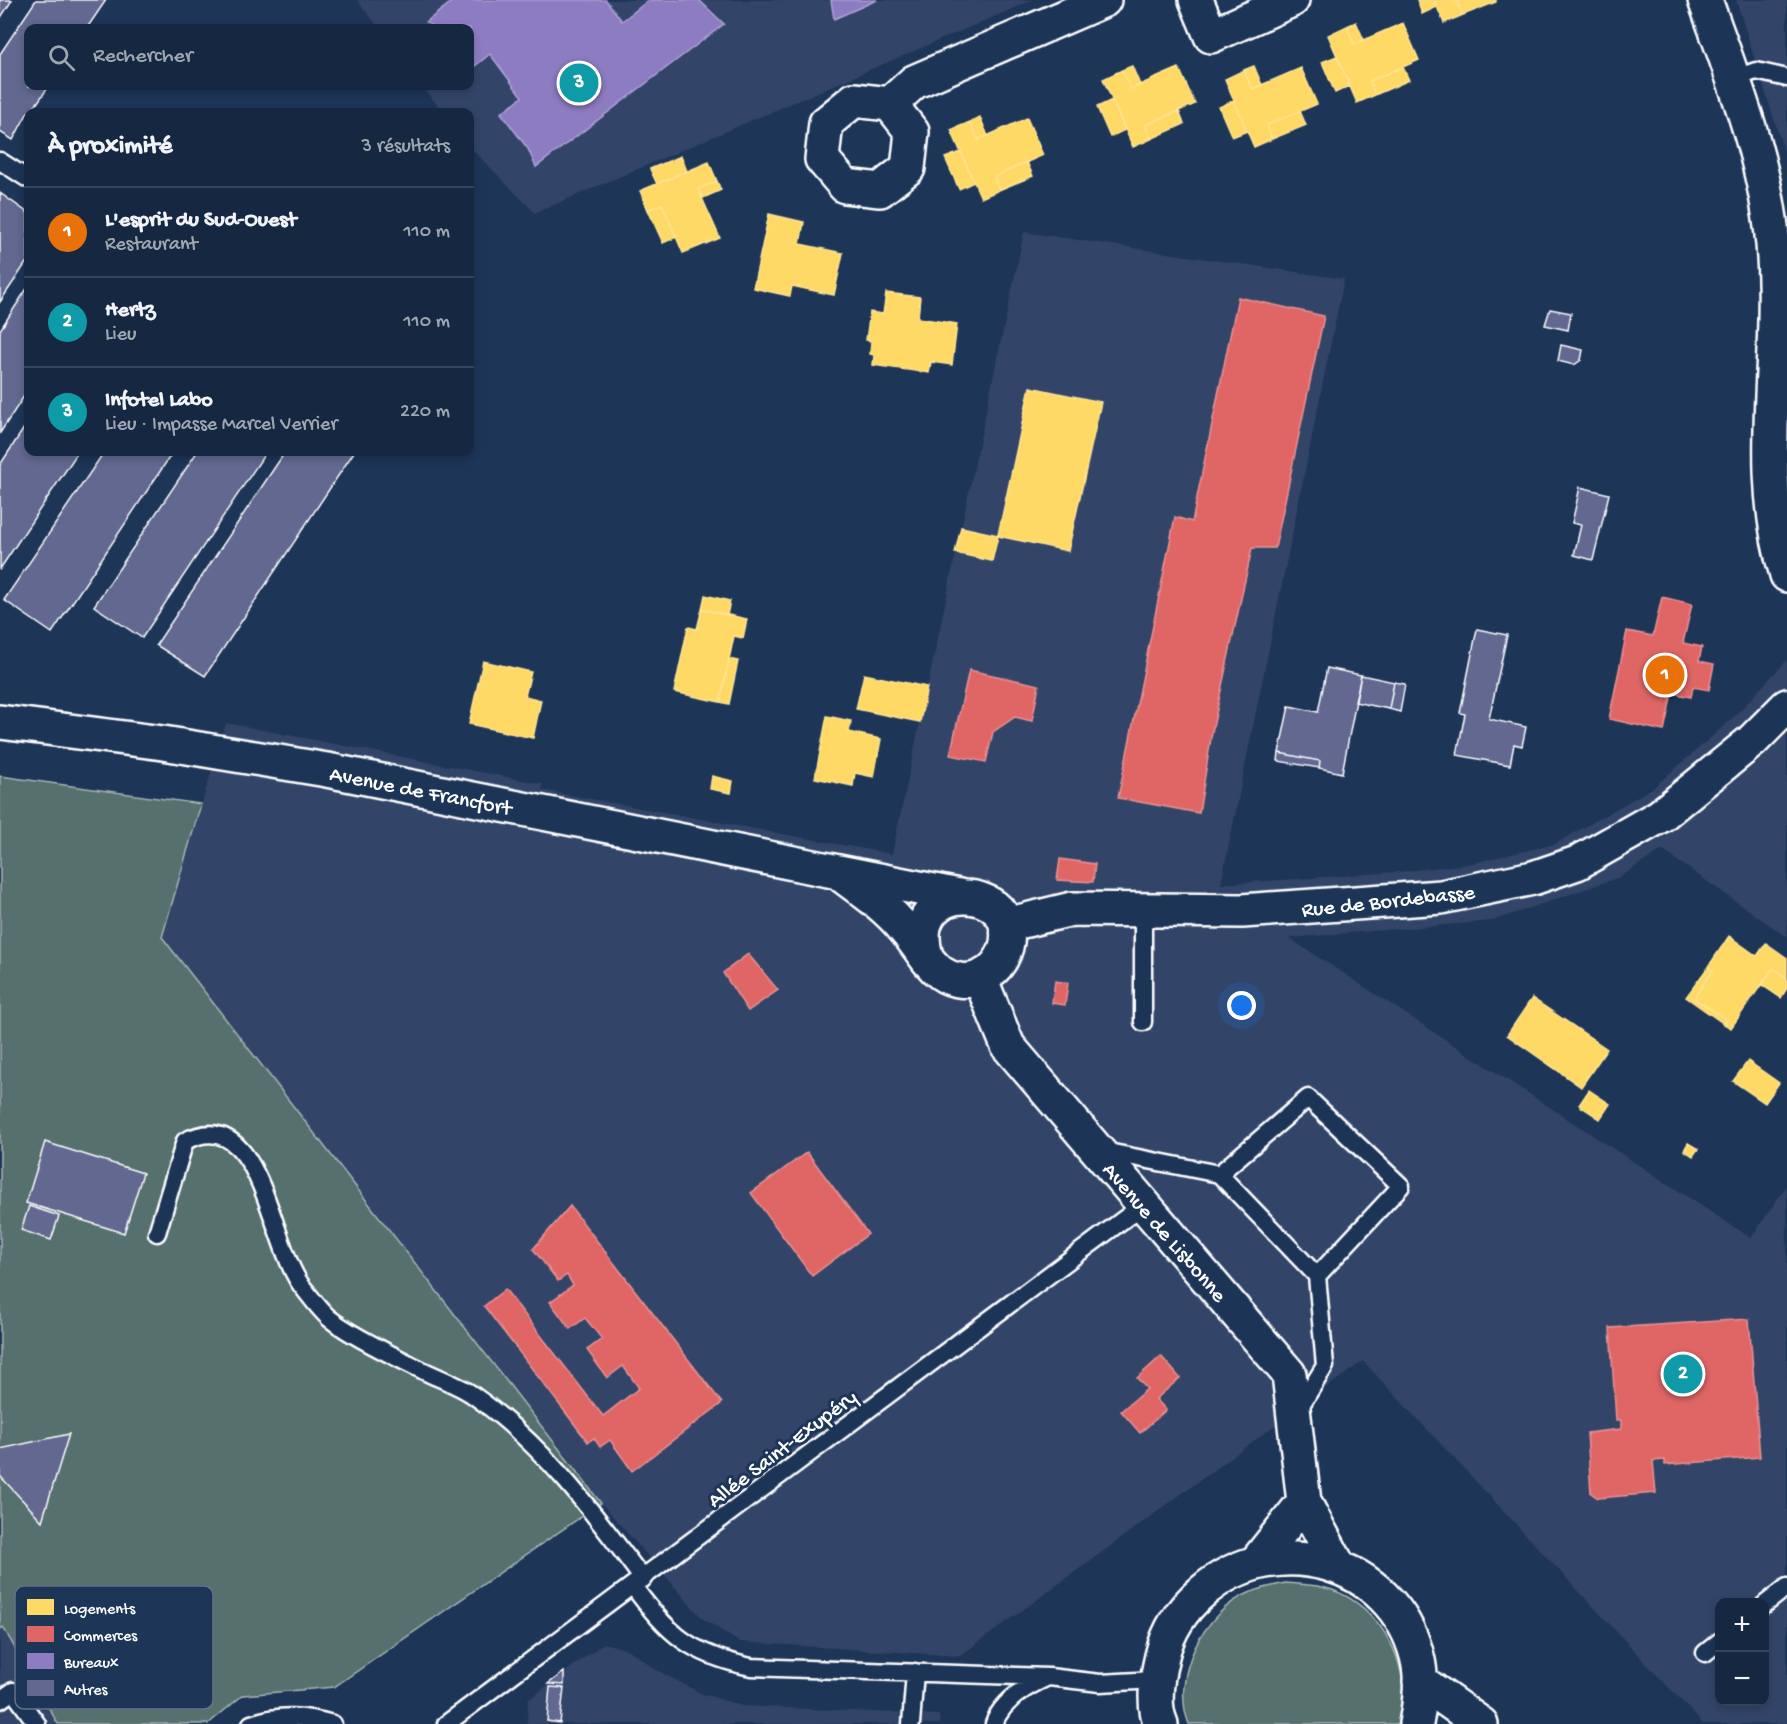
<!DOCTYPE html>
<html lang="fr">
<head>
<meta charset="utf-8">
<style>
  body { margin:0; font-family:"Gochi Hand",sans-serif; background:#23344c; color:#f1f3f6 }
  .controls { position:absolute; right:18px; bottom:18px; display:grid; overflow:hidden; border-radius:12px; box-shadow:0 3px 9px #0003 }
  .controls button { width:54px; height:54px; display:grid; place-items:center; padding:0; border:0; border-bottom:2px solid #35445a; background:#162841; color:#f1f3f6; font:30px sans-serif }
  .you { position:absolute; left:1242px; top:1006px; width:21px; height:21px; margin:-15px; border:4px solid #fff; border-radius:50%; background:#1a73e8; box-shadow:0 0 0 9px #1a73e833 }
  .badge { display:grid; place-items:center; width:39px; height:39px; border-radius:50%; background:#d93025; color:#fff; font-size:20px; font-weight:700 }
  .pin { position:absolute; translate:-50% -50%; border:3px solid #fff; box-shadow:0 2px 6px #0006 }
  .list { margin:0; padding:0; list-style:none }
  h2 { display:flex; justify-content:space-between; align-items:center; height:78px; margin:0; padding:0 24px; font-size:26px }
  h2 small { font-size:20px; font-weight:400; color:#9ea6b1 }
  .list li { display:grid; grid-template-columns:39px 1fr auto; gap:18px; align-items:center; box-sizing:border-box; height:90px; padding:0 24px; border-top:2px solid #35445a }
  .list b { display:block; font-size:22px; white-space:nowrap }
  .list p { margin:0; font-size:20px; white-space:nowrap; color:#9ea6b1 }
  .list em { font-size:20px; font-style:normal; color:#9ea6b1 }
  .icon { flex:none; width:33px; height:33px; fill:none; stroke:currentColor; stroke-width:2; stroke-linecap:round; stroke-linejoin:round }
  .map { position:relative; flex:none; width:1787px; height:1724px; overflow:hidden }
  .search { position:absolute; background:#162841; box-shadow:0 3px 9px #0003; left:24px; top:24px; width:450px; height:66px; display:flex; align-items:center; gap:15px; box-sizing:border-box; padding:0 21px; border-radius:12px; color:#9ea6b1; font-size:22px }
  .panel { position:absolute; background:#162841; box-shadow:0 3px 9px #0003; left:24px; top:108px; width:450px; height:348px; border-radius:12px }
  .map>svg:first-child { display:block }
  .built { fill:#324468; fill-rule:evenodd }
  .green { fill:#546f6d; stroke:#aab7b6; stroke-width:1.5 }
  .homes { fill:#ffd966; stroke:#ffe494; stroke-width:1.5 }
  .shops { fill:#e06666; stroke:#e99494; stroke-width:1.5 }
  .offices { fill:#8e7cc3; stroke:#b0a3d5; stroke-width:1.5 }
  .building { fill:#62688f; stroke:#fff; stroke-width:1.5 }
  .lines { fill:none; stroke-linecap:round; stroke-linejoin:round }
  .lane-casing { stroke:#fff; stroke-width:21 }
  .street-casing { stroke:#fff; stroke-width:38 }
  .lane { stroke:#1d3557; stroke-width:16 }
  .street { stroke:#1d3557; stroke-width:33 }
  .labels { text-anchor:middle; stroke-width:6; stroke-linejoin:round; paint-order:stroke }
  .street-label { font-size:22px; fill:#fff; stroke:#1d3557 }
  .key { fill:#1d3557; stroke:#617289; stroke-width:1.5 }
  .key-label { font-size:16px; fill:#fff }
</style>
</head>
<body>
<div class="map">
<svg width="1787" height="1724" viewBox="0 0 1787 1724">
  <rect width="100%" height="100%" fill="#1d3557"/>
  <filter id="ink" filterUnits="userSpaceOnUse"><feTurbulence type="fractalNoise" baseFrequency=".0167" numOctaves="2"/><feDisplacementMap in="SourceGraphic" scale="12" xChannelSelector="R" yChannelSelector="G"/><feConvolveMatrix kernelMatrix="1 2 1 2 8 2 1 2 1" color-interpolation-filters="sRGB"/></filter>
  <g filter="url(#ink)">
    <path class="built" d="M357,0H1033L535,213L470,147V112H443L422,86H470V28H379Z
      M1736,0H1787V160Z
      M1024,232L1344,279L1221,884L1397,872L1468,864L1555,844L1654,787L1732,719L1787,660V937L1662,850L1620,877L1492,921L1289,938L1751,1238L1787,1185V1724H1703L1363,1361L960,1656L739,1642L702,1618L601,1503L162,937L226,723L543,784L542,790L892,854ZM1720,1602H1764V1702H1720Z
      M0,1593L164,1724H0Z
      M604,1643L629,1650L655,1669L700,1693L742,1706L939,1715L940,1724H524L527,1722L528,1700Z"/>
    <path class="green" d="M0,776L201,804L162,937L601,1503L334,1687L243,1695L208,1724H58L3,1627L0,1629Z
      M1285,1583C1297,1584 1310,1584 1322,1587C1372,1598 1407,1652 1403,1702C1403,1709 1399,1717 1397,1724H1189C1170,1677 1204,1611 1249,1593C1260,1588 1273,1586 1285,1583Z"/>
    <path class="homes" d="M1417,0H1434L1437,7L1422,14Z
      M1434,0H1463L1457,2L1463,15L1444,23Z
      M1463,0H1496V2L1463,15L1457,2Z
      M1356,22L1364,40L1354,44L1347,26Z
      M1403,23L1419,60L1370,81L1375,95L1357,103L1328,35L1347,26L1354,44Z
      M1337,56L1350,86L1335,93L1322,62Z
      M1132,66L1140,85L1130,89L1122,70Z
      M1254,66L1262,85L1252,89L1244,70Z
      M1403,67L1409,80L1375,95L1370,81Z
      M1179,68L1195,104L1145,125L1151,139L1133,147L1103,79L1122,70L1130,89Z
      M1301,68L1317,104L1267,125L1272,139L1254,147L1225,79L1244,70L1252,89Z
      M1112,100L1125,130L1110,137L1097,107Z
      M1234,100L1247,131L1232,137L1219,107Z
      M1179,111L1184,124L1151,139L1145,125Z
      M1300,111L1306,125L1272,139L1267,125Z
      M980,117L988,136L978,140L970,122Z
      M1027,118L1043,155L994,177L999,190L981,198L951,130L970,122L978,140Z
      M961,152L974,182L959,189L945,158Z
      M681,156L687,171L657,184L650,169Z
      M709,162L717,181L698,189L720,238L683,253L662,204L648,210L640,191Z
      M1027,162L1033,176L999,190L994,177Z
      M717,181L721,190L703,198L698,189Z
      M662,204L676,237L663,243L648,210Z
      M769,214L804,222L800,244L843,253L834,295L792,286L790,296L753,288Z
      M886,293L920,297L918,318L957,324L952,365L931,362L929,373L873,365L874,355L870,354L871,341L866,340L870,312L883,314Z
      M1030,387L1101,402L1068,551L998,536L992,561L955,553L961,527L998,535Z
      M705,595L730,601L727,615L702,609Z
      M702,609L747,619L743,638L734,636L720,702L674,692L688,627L697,629Z
      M729,659L738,661L729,704L720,702Z
      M483,661L531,672L525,696L541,700L533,738L469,724Z
      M864,674L927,687L920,722L856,709Z
      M827,716L851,721L849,732L881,739L874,777L855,773L853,786L815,778Z
      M712,776L733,781L731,793L710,789Z
      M1729,936L1757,956L1766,943L1787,958V978L1773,968L1731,1028L1724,1024L1727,1020L1694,998L1713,970L1708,967Z
      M1708,967L1713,970L1694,998L1727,1020L1724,1024L1686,997Z
      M1773,968L1787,978V988L1781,998L1762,985Z
      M1532,998L1607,1049L1581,1087L1507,1035Z
      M1748,1061L1779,1083L1765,1103L1733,1081Z
      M1589,1090L1610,1104L1600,1119L1579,1105Z
      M1688,1143L1698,1149L1693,1156L1684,1150Z"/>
    <path class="shops" d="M1238,297L1324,316L1275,548H1252L1212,732L1199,813L1118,798L1175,517L1192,522Z
      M1662,597L1692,604L1683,643L1702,647L1699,661L1714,664L1709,690L1693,687L1691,697L1672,693L1664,731L1609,719L1627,631L1653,636Z
      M969,670L1039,685L1032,721L1015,717L993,732L986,762L950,755Z
      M1060,859L1095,864L1093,882L1057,880Z
      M748,954L778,990L748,1011L723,973Z
      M1055,981L1068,983L1065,1005L1052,1003Z
      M807,1152L868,1234L812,1276L751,1193Z
      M570,1206L722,1403L632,1471L610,1440L600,1447L594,1438L588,1442L484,1306L505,1289L603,1416L639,1388L623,1366L607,1378L587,1350L602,1339L585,1318L570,1329L550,1302L573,1285L567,1275L558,1281L533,1249Z
      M1749,1319L1760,1457L1665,1465V1460L1653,1461L1656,1493L1598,1498L1591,1493L1587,1433L1621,1429V1420H1616L1610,1328Z
      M1161,1356L1180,1378L1156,1399L1166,1410L1140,1433L1121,1411L1147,1389L1137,1378Z"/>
    <path class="offices" d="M454,0H606L622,21L649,0H699L724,24L536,167L528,149L501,113L522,97L490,54L470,70V28H434L426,22Z
      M831,0H877L834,19Z"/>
    <path class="building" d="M0,0H12L0,19Z
      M36,0H106L87,28H28V86H49L31,112H28L13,140L0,132V54Z
      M0,193L28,213V260L0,302Z
      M28,287V390L0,433V330Z
      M1550,309L1571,313L1568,330L1545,325Z
      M1561,345L1583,350L1581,360L1574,365L1558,361Z
      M28,422V452H78L0,569V465Z
      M104,452H173L52,633L4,600Z
      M197,452H266L142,638L94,606Z
      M285,452H354L205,676L156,645Z
      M1580,487L1609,494L1593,560L1574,555L1581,525L1572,523Z
      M1477,629L1507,635L1489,719L1526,727L1522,746L1514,744L1510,765L1457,755L1465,714L1460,713Z
      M1327,668L1361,675L1342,773L1319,768L1320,761L1279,753L1289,706L1318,712Z
      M1361,675L1394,682L1389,709L1355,702Z
      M1394,682L1405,684L1400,712L1389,709Z
      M1279,753L1320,761L1319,768L1278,761Z
      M45,1142L143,1173L124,1233L26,1203Z
      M29,1206L59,1216L51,1240L21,1230Z
      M69,1434L42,1521L0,1476V1449Z
      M564,1672V1685L548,1684Z
      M550,1687L564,1688L560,1723L547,1721Z"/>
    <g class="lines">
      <g class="lane-casing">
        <path id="lane" d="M1733,79L1756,71L1787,78
          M0,161L28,179
          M1143,911V1022
          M1103,1151L1219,1174L1317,1276L1325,1366L1296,1413
          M1219,1174L1308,1098L1401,1186L1317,1276
          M157,1233L185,1141C264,1101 269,1250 305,1290C312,1299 320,1310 329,1318C351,1336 398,1358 424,1371C440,1379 459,1385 473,1395C542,1443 593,1512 643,1579
          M633,1586C669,1635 690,1654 751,1667L1049,1677L1100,1683L1156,1680
          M1764,1605L1787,1587
          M1705,1653L1720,1641
          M0,1700L13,1691L37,1724
          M251,1724C279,1714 305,1716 333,1724
          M446,1724L1143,1205
          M911,1724L915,1672
          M994,1724C1001,1702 1026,1687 1046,1678"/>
      </g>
      <g class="street-casing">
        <path id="street" d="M1196,0L1211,36L1292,0
          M1705,0C1735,83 1769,169 1774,258C1781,364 1755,471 1787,575
          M890,104L912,132L908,168L880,190L845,186L822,159L826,123L854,100L890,104L914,82L1104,0
          M0,722L163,743L327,770L959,896
          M844,877C866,893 889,909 906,931C918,944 927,963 941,973C952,981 968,983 981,977C994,971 1002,961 1006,947C1023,882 903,876 926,956
          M1006,925L1072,909L1242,911L1441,897L1533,878L1577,863L1660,816L1752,741L1787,706
          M980,978L1008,1046L1289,1374L1304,1502L1339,1567
          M1257,1561L1304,1502
          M1420,1681L1481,1724
          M1161,1724C1152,1704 1157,1677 1162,1656C1168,1631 1182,1609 1202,1592C1275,1528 1392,1560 1417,1656C1423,1679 1420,1702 1416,1724"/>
      </g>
      <use href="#lane" class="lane"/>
      <use href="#street" class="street"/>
    </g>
  </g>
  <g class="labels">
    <g class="street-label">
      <text transform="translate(421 789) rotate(11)" y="8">Avenue de Francfort</text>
      <text transform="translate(1388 899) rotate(-6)" y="8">Rue de Bordebasse</text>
      <text transform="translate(1166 1231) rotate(49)" y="8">Avenue de Lisbonne</text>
      <text transform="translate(781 1447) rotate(-37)" y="8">Allée Saint-Exupéry</text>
    </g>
  </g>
  <rect x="15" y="1586" width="198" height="123" rx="9" class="key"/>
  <rect x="27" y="1599" width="27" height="16" fill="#ffd966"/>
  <rect x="27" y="1626" width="27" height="16" fill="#e06666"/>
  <rect x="27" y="1653" width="27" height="16" fill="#8e7cc3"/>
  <rect x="27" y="1680" width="27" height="16" fill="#62688f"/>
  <g class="key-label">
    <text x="64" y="1613">Logements</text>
    <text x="64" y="1640">Commerces</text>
    <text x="64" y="1667">Bureaux</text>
    <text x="64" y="1694">Autres</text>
  </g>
</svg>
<div class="controls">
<button>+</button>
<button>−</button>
</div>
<div class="you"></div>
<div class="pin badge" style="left:1665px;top:675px;background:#e8710a">1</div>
<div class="pin badge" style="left:1683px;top:1374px;background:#0f9aa8">2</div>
<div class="pin badge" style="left:579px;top:83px;background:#0f9aa8">3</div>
<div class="search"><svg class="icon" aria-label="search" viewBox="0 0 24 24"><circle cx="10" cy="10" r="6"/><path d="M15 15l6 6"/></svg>Rechercher</div>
<section class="panel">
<h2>À proximité<small>3 résultats</small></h2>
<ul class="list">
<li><span class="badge" style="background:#e8710a">1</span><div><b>L'esprit du Sud-Ouest</b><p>Restaurant</p></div><em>110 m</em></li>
<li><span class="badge" style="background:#0f9aa8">2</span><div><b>Hertz</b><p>Lieu</p></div><em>110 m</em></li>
<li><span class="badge" style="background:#0f9aa8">3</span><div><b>Infotel Labo</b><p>Lieu · Impasse Marcel Verrier</p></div><em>220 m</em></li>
</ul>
</section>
</div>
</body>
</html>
